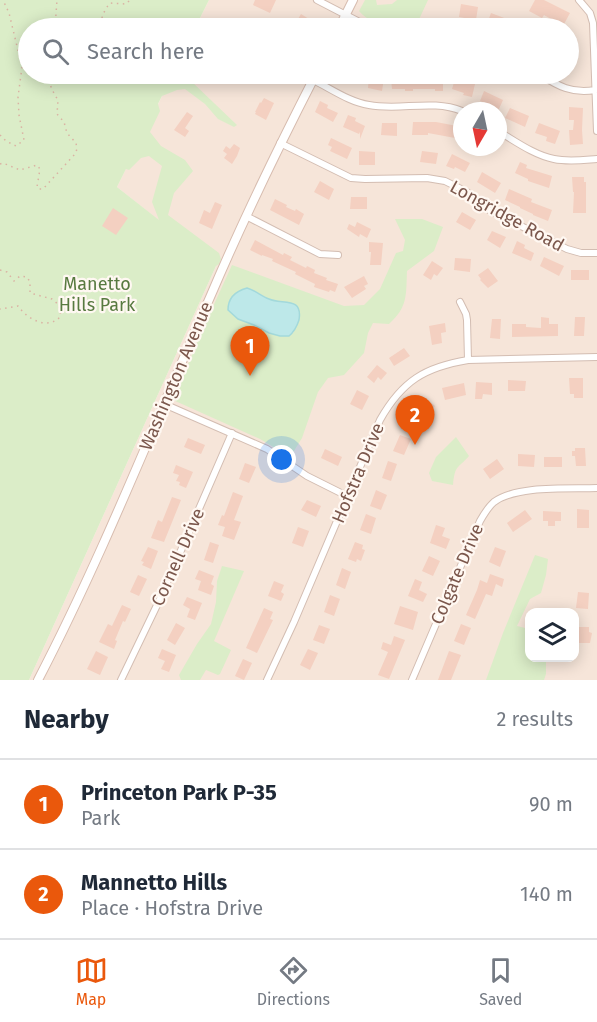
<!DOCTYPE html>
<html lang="en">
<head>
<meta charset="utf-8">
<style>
  body { margin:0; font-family:"Fira Sans",sans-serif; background:#f2f2f3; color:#1f2937 }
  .controls { position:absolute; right:18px; bottom:18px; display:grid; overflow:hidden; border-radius:12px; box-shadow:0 3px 15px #0003 }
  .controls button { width:54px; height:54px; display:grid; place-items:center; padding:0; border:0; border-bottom:2px solid #e0e1e3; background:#fff; color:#1f2937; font:30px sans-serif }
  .compass { position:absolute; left:453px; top:102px; width:54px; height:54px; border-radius:50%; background:#fff; box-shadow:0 3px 15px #0003; rotate:189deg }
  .you { position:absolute; left:282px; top:460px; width:21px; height:21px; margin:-15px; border:4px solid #fff; border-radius:50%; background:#1a73e8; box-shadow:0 0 0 9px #1a73e833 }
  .badge { display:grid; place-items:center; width:39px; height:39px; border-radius:50%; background:#ea580c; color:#fff; font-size:20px; font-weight:700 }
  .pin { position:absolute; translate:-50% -50px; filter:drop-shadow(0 2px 3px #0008) }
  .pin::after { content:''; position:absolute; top:32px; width:21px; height:18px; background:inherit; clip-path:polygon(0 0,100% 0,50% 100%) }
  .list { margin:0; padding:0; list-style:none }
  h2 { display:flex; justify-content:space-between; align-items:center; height:78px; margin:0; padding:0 24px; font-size:26px }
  h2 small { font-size:20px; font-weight:400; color:#747a83 }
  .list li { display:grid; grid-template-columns:39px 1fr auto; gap:18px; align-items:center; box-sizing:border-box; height:90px; padding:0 24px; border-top:2px solid #e0e1e3 }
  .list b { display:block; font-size:22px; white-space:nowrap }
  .list p { margin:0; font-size:20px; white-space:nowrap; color:#747a83 }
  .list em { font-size:20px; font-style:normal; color:#747a83 }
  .icon { flex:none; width:33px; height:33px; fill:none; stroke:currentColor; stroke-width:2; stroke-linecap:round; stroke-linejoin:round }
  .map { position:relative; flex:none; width:597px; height:680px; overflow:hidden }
  .search { position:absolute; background:#fff; box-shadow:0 3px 15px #0003; left:18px; right:18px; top:18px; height:66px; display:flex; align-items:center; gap:15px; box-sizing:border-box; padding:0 21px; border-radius:33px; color:#747a83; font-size:22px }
  .sheet { height:258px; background:#fff }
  nav { display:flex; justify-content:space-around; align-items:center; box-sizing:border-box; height:84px; border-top:2px solid #e0e1e3; background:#fff; font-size:16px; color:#747a83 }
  nav a { display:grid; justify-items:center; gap:3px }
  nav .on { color:#ea580c }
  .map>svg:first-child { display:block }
  .residential { fill:#f6e5d9; fill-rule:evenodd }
  .green { fill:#dbedc8; fill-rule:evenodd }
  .water { fill:#bde8e9; stroke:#a3d9db; stroke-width:1.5 }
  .building { fill:#f4d0c1 }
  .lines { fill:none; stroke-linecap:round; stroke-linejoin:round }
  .street-casing { stroke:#d3bdb2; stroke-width:8 }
  .secondary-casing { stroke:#d7bcaf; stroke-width:10 }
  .path { stroke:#dab2a3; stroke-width:1.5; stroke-dasharray:1.5 4.5; stroke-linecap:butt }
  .street { stroke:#fff; stroke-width:6 }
  .secondary { stroke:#fff; stroke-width:8 }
  .labels { text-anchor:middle; stroke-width:4.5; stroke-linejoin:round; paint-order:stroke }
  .street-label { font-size:18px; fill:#7b574c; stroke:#fff8f2 }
  .park-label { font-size:18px; fill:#587a40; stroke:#fff8f2 }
</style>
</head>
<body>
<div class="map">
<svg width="597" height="680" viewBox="0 0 597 680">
  <rect width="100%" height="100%" fill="#fdf4eb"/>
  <path class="residential" d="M209,0H597V680H29L216,266L117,187L173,74H568V28H195ZM462,111H498V147H462ZM530,612H574V658H530Z"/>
  <path class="green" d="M0,0H209L195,28H28V74H181L191,81L237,125L234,127L218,119L205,104L185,89L177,90L162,96L158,104L160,111L150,132L161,146L185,160L193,171L174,193L168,215L219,253L221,259L219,264L216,266L29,680H0ZM149,156L162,166L152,202L159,220L117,187L126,169L129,170L141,158Z
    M365,0H376L377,5L392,4L397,0H428L415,28C394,27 374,28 359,11Z
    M395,219H422L443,227L434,251L407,271C406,295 408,307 389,324L373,323L368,333L364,353L344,375L328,378L318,392L302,438L289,459L280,451L260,439L173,400L205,324L232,265L344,306L364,305L380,289L396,253L403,251L405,240ZM253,290L271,300L291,303L294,332L289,336H280L238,319Z
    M456,437L469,456C458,469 455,464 453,485L432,481L429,473L436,457Z
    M535,555L548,559L546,575L541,593L530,599L517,626L529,629L530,658H546V674L544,680H486L503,633Z
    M222,566L244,571L214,641L231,650L220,674L218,675L206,670L200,680H181L179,675L197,644L211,624L216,602L217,581Z"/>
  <path class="water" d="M247,288C255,290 261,296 269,299C282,305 303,296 299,320C297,326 294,332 289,336H280L269,333L254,325L238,319L228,310C228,298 236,291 247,288Z"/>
  <path class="building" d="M255,0H276L270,13L253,5Z
    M535,0H544L570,13L563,26L544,15L542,18L529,11Z
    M461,4L478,7L476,20L459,17Z
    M491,13L507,19L503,28H498L487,24Z
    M301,14L317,24L314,28H298L294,26Z
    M369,76L384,78L382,91L368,88Z
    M422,77H443V91H435V89H413V91H405V89H392L391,79L422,78Z
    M455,79L475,84L472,97L463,95L464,93L452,89Z
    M484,91L503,100L498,111L490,108L491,105L480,101Z
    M264,98L274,103L266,120L255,114L256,112H255L260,102L261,103Z
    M320,101L328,105L327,108L338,113L333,122L315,112Z
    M569,107L583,108L582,130L583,144L570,145L569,130H573L574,120H569Z
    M510,108L529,116L525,127L505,118Z
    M187,112L193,116L185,128L189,131L185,137L174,130Z
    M348,115L356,118L355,121L365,126L360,139V132L359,134L343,127Z
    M413,122H436L457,126L455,138L428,133V135H412Z
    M382,123H397V136L381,135Z
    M539,123L560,131L555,144L546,141L547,137L535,133Z
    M331,138L352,148L347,159L330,151L332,147L328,145Z
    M234,144L240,148L237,156L232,164L224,158L227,154L223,151L226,146L230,149Z
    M359,151L375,152V165H359Z
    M422,151L438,153L436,164L420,162Z
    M452,154L470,163L465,172L455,167L454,169L446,166Z
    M520,162L527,165L526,168L552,176L549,188L528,181V179L515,173Z
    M482,172L501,183L495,193L477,182Z
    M572,177H584V182H586V213H573L574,192H573Z
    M320,181L334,189L329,200L314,192Z
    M509,189L532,199L531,202L552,210L548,221L533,215V214L520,208V207L505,200Z
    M351,197H367V209H350Z
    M275,199L287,205L286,207L295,211L296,209L304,214L299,225L270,210Z
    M215,202L222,205L212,229L199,223L204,210L210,213Z
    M113,208L128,218L116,235L102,226Z
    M462,212L476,220L470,230L456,222Z
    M357,222L371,229L367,238L360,234L359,237L347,229L349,224L355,227Z
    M492,231L506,237L500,248L487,240Z
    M255,240L283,255L284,253L292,257L290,260L306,268L307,266L315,270L314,273L327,278L326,280L338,284L335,292L330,290L329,292L314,287L315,284L295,274L296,272L272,261L273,259L262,255V256L250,250Z
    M517,241L525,245L524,248L534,253L531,261L512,253Z
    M369,242L383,243L381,265H370L371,252H369Z
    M544,257L564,266L559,276L540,266Z
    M455,258L471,259L470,272L454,270Z
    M432,261L443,268L437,276L434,274L431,280L423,275Z
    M488,268L498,281L488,288L480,280L481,279L478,275Z
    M571,270H589V280H571Z
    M364,276L368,284L364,286L366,289L352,298L344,287Z
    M541,317L549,318V324H558V336L512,337V324H526V327L541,328Z
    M575,317H585L584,336H574Z
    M492,319H501L500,339L490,338Z
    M445,323L446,332L441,333L442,343L432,345L429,326Z
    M404,348L410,356L394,366L389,358Z
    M377,365L387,373L381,380L378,377L374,383L367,377Z
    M569,378H583V398H574V394H570Z
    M508,380L526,381L525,391H508Z
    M476,382L492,383V395L483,394L482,399H475Z
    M464,383L466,395L445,400L442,388Z
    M357,390L369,396L362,410L350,404Z
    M426,399L435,406L422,422L413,415Z
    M400,435L411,439L404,455L393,451Z
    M188,438L205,445L201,454L184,447Z
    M575,448H585L586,466H576L575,456H572V451H575Z
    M325,449L342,457L338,466L321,458Z
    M518,454L535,455L534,467L518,466Z
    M544,457H562V467H544Z
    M497,459L504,469L490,479L483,469Z
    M388,461L397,464L391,481L382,478Z
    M245,463L256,467L249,483L239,479Z
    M176,465L193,472L186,488L179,485L180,482L176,481L179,475L173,473Z
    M376,490L387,495L381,510L370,506Z
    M233,492L243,496L234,520L241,522L234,540L222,536L225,527L218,525L222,515L224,516Z
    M172,497L181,500L164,542L151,538L158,520L162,522Z
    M307,500L321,506L316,517L301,510Z
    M577,509L589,510V528H577Z
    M525,510L532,519L513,532L507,523Z
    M543,511L561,512V521H555V526H548V521H543Z
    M366,514L376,518L371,534L360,530Z
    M436,525L445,528L442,536L450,539L446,549L430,543Z
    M298,527L309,531L303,547L292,543Z
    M210,542L219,545L213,563L204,560Z
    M355,542L363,545L362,549L365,550L361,561L357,559L356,562L348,559Z
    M148,547L158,551L151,569L142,565L144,562L141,561Z
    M495,547L506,551L500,567L489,562Z
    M429,556L440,561L433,576L422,571Z
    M342,568L351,572L345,589L336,585Z
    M199,570L214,576L211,584L214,586L211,595L198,590L201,581L195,579Z
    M490,574L504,579L502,587L496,584L492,596L486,594L475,619L466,615L477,590L480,580L487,583Z
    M138,575L147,579L139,596L130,592Z
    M415,579L422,582L419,590L427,594L423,602L408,596Z
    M274,581L284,585L281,592L284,594L281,601L268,596Z
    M578,592L589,593L588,609L576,608Z
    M330,595L340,599L334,616L324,612Z
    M187,597L202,603L195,620L187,617L190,609L183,605Z
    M122,605L131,609L125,622L123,621L115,640L117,641L114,649L99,642L108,624L112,626Z
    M400,606L418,612L413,630L394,624Z
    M264,608L273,612L270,619L273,620L257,653L246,648Z
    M176,623L185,628L175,645L167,640Z
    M461,624L471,628L464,645L454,641Z
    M319,625L330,629L324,644L313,640Z
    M577,627H589V632L592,633L590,643H577Z
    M394,636L405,640L389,679L378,675L388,652L381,649L383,642L391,645Z
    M162,649L176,655L169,672L161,669L165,661L158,658Z
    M308,649L318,653L310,670L300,665Z
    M96,651L108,657L100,675L87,669Z
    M449,651L461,655L451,680H438Z
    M243,659L252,663L244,680L235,676Z"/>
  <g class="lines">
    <g class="street-casing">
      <path id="street" d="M317,0L371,28
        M579,0L590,13L593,23L597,131
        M539,74C558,86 572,94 595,90
        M313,80C330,88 349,102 369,105C400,111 432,99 462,111
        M498,131C515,141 534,155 554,159C568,162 583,160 597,159
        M280,143L351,178L365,179L427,178L445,181L467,192L487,209L567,249L581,253H597
        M246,216L320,254L338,255
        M460,302L466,314L467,320L468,360
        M164,404L267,449L307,476L347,496
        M121,680L159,601L232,433
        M267,680L294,622L380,420C402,381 425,367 468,360L597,357
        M412,680L480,521C484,514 488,507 494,502C517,485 569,489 597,488"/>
    </g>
    <g class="secondary-casing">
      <path id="secondary" d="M339,28L353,0
        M38,680C103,555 154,424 211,295C243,220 279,146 316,74"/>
    </g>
    <path class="path" d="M55,28L57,0
      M105,28L101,25C101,17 105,9 110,3L126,4L130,0
      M0,135L6,141L16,146L24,140L19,115L18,97L22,67L9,13L3,0
      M0,164L3,163L20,170L37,165L40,169L37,187L39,189H43L75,154L77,149L76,143L67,133L64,122L57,114L58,100C53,92 48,83 49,74
      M0,270L7,272L14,281L20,276L27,277L30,282V293L52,299L59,305L61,316C48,331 27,319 18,306L0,309"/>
    <use href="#street" class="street"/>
    <use href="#secondary" class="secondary"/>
  </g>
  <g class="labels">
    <g class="street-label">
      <text transform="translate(507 216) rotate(29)" y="6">Longridge Road</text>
      <text transform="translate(176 376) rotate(-67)" y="6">Washington Avenue</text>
      <text transform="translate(358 473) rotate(-67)" y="6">Hofstra Drive</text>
      <text transform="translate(178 557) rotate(-66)" y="6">Cornell Drive</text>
      <text transform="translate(457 574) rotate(-67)" y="6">Colgate Drive</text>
    </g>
    <g class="park-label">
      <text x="97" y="290">Manetto<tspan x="97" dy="21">Hills Park</tspan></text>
    </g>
  </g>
</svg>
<div class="controls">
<button><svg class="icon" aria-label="layers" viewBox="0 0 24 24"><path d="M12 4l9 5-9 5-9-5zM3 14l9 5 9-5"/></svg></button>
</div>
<svg class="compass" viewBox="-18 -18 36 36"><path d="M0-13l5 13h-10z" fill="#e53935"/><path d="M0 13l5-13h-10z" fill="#747a83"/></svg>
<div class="you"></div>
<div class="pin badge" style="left:250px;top:376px">1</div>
<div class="pin badge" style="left:415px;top:445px">2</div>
<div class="search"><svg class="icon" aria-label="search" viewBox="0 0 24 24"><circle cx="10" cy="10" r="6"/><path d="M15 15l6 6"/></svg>Search here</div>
</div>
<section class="sheet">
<h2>Nearby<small>2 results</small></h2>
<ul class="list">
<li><span class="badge">1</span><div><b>Princeton Park P-35</b><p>Park</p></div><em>90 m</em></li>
<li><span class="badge">2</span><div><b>Mannetto Hills</b><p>Place · Hofstra Drive</p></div><em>140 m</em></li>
</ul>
</section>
<nav>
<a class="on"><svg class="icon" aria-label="map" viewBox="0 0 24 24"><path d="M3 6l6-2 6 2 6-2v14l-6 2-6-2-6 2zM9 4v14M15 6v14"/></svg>Map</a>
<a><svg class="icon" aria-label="directions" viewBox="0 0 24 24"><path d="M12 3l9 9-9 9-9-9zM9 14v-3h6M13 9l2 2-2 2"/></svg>Directions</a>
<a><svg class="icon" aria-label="saved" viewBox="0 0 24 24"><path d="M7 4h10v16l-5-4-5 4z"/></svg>Saved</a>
</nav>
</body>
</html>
